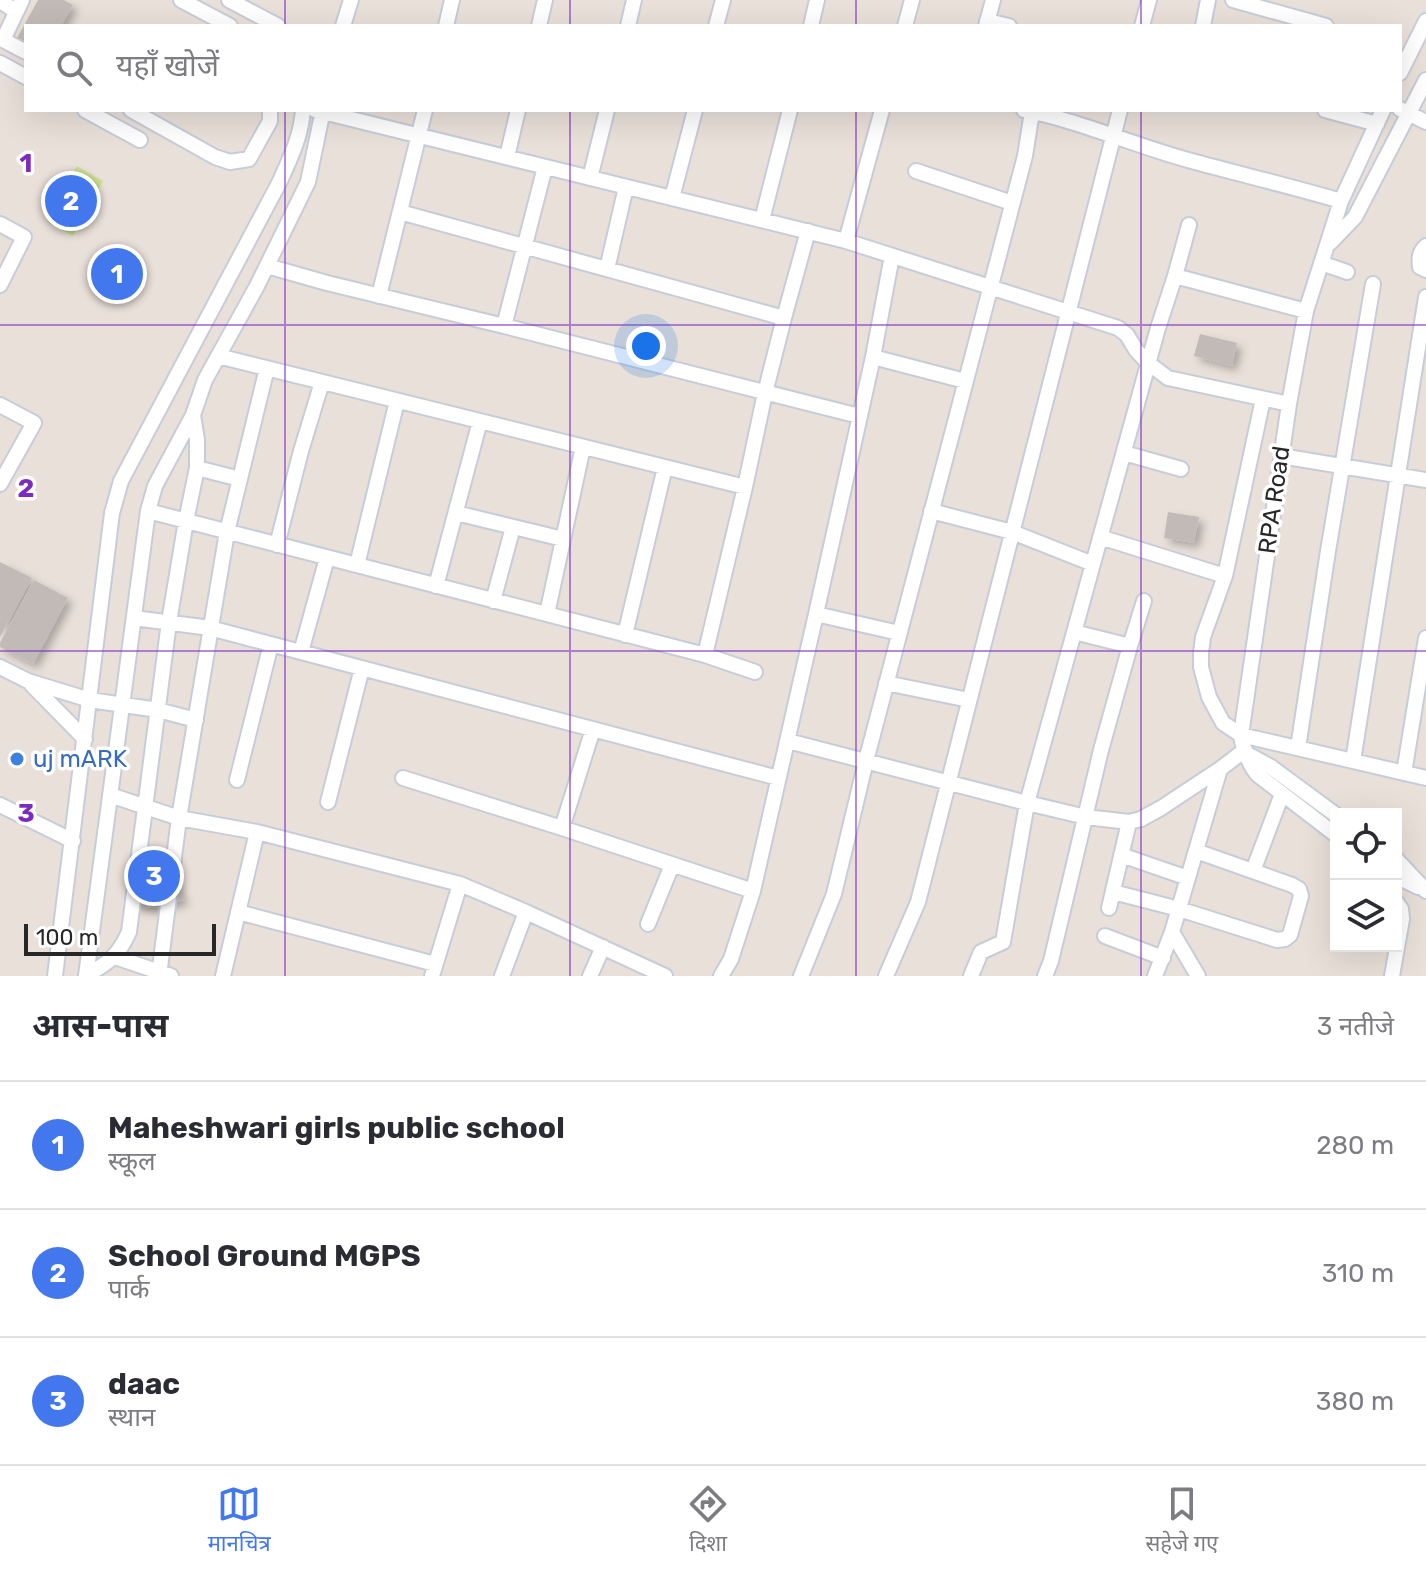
<!DOCTYPE html>
<html lang="hi">
<head>
<meta charset="utf-8">
<style>
  body { margin:0; font-family:Rubik,"Noto Sans Devanagari",sans-serif; background:#f2f2f3; color:#2b2b33 }
  .controls { position:absolute; right:24px; bottom:24px; display:grid; overflow:hidden; border-radius:0px; box-shadow:0 8px 32px #0002 }
  .controls button { width:72px; height:72px; display:grid; place-items:center; padding:0; border:0; border-bottom:2px solid #e1e1e2; background:#fff; color:#2b2b33; font:40px sans-serif }
  .scale { position:absolute; left:24px; bottom:20px; width:192px; box-sizing:border-box; padding-left:8px; border:4px solid #272727; border-top:0; font-size:22px; line-height:28px; white-space:nowrap; color:#272727; -webkit-text-stroke:6px #fff; paint-order:stroke }
  .you { position:absolute; left:646px; top:346px; width:28px; height:28px; margin:-20px; border:6px solid #fff; border-radius:50%; background:#1a73e8; box-shadow:0 0 0 12px #1a73e833 }
  .badge { display:grid; place-items:center; width:52px; height:52px; border-radius:50%; background:#4277ed; color:#fff; font-size:26px; font-weight:700 }
  .pin { position:absolute; translate:-50% -50%; border:4px solid #fff; box-shadow:0 2px 8px #0006 }
  .list { margin:0; padding:0; list-style:none }
  h2 { display:flex; justify-content:space-between; align-items:center; height:104px; margin:0; padding:0 32px; font-size:34px }
  h2 small { font-size:26px; font-weight:400; color:#7c7c81 }
  .list li { display:grid; grid-template-columns:52px 1fr auto; gap:24px; align-items:center; box-sizing:border-box; height:128px; padding:0 32px; border-top:2px solid #e1e1e2 }
  .list b { display:block; font-size:30px; white-space:nowrap }
  .list p { margin:0; font-size:26px; white-space:nowrap; color:#7c7c81 }
  .list em { font-size:26px; font-style:normal; color:#7c7c81 }
  .icon { flex:none; width:44px; height:44px; fill:none; stroke:currentColor; stroke-width:2; stroke-linecap:round; stroke-linejoin:round }
  .map { position:relative; flex:none; width:1426px; height:976px; overflow:hidden }
  .search { position:absolute; background:#fff; box-shadow:0 8px 32px #0002; left:24px; right:24px; top:24px; height:88px; display:flex; align-items:center; gap:20px; box-sizing:border-box; padding:0 28px; border-radius:0px; color:#7c7c81; font-size:30px }
  .sheet { height:488px; background:#fff }
  nav { display:flex; justify-content:space-around; align-items:center; box-sizing:border-box; height:112px; border-top:2px solid #e1e1e2; background:#fff; font-size:22px; color:#7c7c81 }
  nav a { display:grid; justify-items:center; gap:4px }
  nav .on { color:#4277ed }
  .map>svg:first-child { display:block }
  .pitch { fill:#cbe394 }
  .building { fill:#c1bab6; filter:url(#shadow) }
  .lines { fill:none; stroke-linecap:round; stroke-linejoin:round }
  .minor-casing { stroke:#c7cdd8; stroke-width:18 }
  .minor { stroke:#fff; stroke-width:14 }
  .grid { fill:none; stroke:#7b2cbf; stroke-width:2; stroke-opacity:0.55 }
  .shop-dot { fill:#3f7fe0; stroke:#fff; stroke-width:3 }
  .labels { text-anchor:middle; stroke-width:7; stroke-linejoin:round; paint-order:stroke }
  .street-label { font-size:24px; fill:#272727; stroke:#fff }
  .shop-label { font-size:24px; fill:#366cbe; stroke:#fff; text-anchor:start }
  .grid-label { font-size:26px; text-anchor:middle; font-weight:bold; fill:#7b2cbf; stroke:#fff; stroke-width:7; stroke-linejoin:round; paint-order:stroke }
</style>
</head>
<body>
<div class="map">
<svg width="1426" height="976" viewBox="0 0 1426 976">
  <defs>
    <filter id="shadow"><feDropShadow dx="5" dy="5" stdDeviation="4" flood-color="#0004"/></filter>
  </defs>
  <rect width="100%" height="100%" fill="#e9e0d9"/>
  <path class="pitch" d="M77,166L103,181L73,236L47,222Z"/>
  <path class="building" d="M38,0H64L73,5L61,26H26V45L16,40Z
    M1200,334L1237,343L1232,366L1194,356Z
    M1168,512L1199,517L1194,543L1164,538Z
    M0,562L32,578L0,637Z
    M34,580L68,598L33,664L0,647V643Z
    M140,851L161,852L184,900L154,908L133,906Z"/>
  <g class="lines">
    <g class="minor-casing">
      <path id="minor" d="M22,0L3,40L26,52
        M181,0L230,26
        M229,0L278,26
        M1233,0L1326,26
        M0,1L11,8
        M987,21L1009,26
        M343,26L351,0
        M446,26L452,0
        M539,26L545,0
        M628,26L634,0
        M716,26L723,0
        M811,26L817,0
        M905,26L912,0
        M986,26L993,0
        M1142,26L1149,0
        M1203,26L1208,0
        M0,63L26,77
        M1400,73L1426,21
        M1400,109L1426,122
        M85,110L140,140
        M131,110L215,157L230,162L249,159L270,121V110
        M315,110L846,241L1118,328L1127,335L1136,350L1148,363L1168,378L1289,404
        M1024,110C1080,121 1133,145 1188,160C1239,174 1290,186 1341,201
        M1325,110L1377,124
        M507,157L518,110
        M916,171L1012,203
        M590,178L607,110
        M672,198L695,110
        M400,212L784,318L808,231
        M762,220L790,110
        M0,224L24,237L0,285
        M846,241L882,110
        M1330,243L1355,217L1426,80
        M1426,246C1419,252 1419,259 1420,267L1426,270
        M1321,263L1347,272
        M267,266L327,283L504,326L859,416
        M607,269L626,187
        M1175,276L1189,225
        M379,296L425,110
        M504,326L545,167
        M218,356L745,487L765,393L784,318
        M873,357L965,381
        M1263,399L1225,576L1203,637L1201,653V667L1209,697L1223,723L1241,735L1426,778
        M0,405L34,423L0,484
        M1124,453L1181,469
        M1281,456L1426,480
        M197,468L240,479
        M148,511L705,655L755,672
        M931,511L1012,532L1093,564
        M456,513L563,539
        M1100,537L1225,576
        M277,545L301,451L322,382
        M357,565L397,401
        M436,586L480,421
        M493,601L513,527
        M547,614L583,447
        M816,614L899,633
        M134,618L210,628L778,778
        M625,635L665,467
        M1130,646L1144,601
        M301,652L327,558
        M705,655L745,487
        M0,667L28,681L90,700L158,710L196,720
        M886,683L969,700
        M32,685L85,739
        M788,741L1027,803L1086,817L1129,822L1141,819L1161,808L1220,769L1245,750
        M1298,748L1328,551L1373,284
        M1249,755L1271,767L1336,815
        M1353,761L1426,297
        M1404,773L1426,638
        M403,778L562,828L753,891
        M237,780L271,644
        M110,795L179,818L257,832L460,884L526,912L665,976
        M328,802L362,668
        M0,805L73,841
        M562,828L593,729
        M1336,835L1258,775C1250,767 1242,746 1241,735L1289,404L1306,311L1341,201L1383,110
        M1121,855L1188,878
        M1396,859L1426,891
        M1253,871L1282,794
        M1396,876L1418,887
        M1113,892L1179,909L1277,940L1285,939L1290,935L1301,896L1299,889L1292,885L1196,851
        M1109,908L1129,822
        M238,912L435,964
        M648,924L672,865
        M1172,932L1198,976
        M1105,936L1163,958
        M115,957L171,976
        M86,975C109,963 118,956 129,932L169,622L186,521L197,468V440L193,415
        M55,976L112,513L121,481L279,183C290,159 301,137 303,110
        M86,976L148,511L155,486L193,415L205,380L257,286L308,182L323,110
        M159,976L179,818L227,532L267,368
        M223,976L257,832
        M432,976L460,884
        M502,976L526,912
        M590,976L603,947
        M721,976L731,959L753,891L816,614L873,357L892,256
        M801,976L834,894L866,761L1025,156L1032,112
        M886,976L918,902L1120,110
        M971,976L981,952L1003,942L1027,803L1158,328L1175,276L1306,311
        M1045,976L1051,961L1101,750L1130,646L1074,632
        M1155,976L1172,932L1220,769
        M1392,976L1402,919L1401,909L1396,902"/>
    </g>
    <use href="#minor" class="minor"/>
  </g>
  <path class="grid" d="M285,0V26M570,0V26M856,0V26M1141,0V26M285,110V976M570,110V976M856,110V976M1141,110V976M0,325H1426M0,651H1426"/>
  <circle class="shop-dot" cx="17" cy="759" r="8"/>
  <g class="labels">
    <g class="street-label">
      <text transform="translate(1274 500) rotate(-82)" y="8">RPA Road</text>
    </g>
    <g class="shop-label">
      <text x="33" y="767">uj mARK</text>
    </g>
  </g>
  <g class="grid-label">
    <text x="26" y="172">1</text>
    <text x="26" y="497">2</text>
    <text x="26" y="822">3</text>
  </g>
</svg>
<div class="controls">
<button><svg class="icon" aria-label="locate" viewBox="0 0 24 24"><circle cx="12" cy="12" r="6"/><path d="M12 2v4M12 18v4M2 12h4M18 12h4"/></svg></button>
<button><svg class="icon" aria-label="layers" viewBox="0 0 24 24"><path d="M12 4l9 5-9 5-9-5zM3 14l9 5 9-5"/></svg></button>
</div>
<div class="scale">100 m</div>
<div class="you"></div>
<div class="pin badge" style="left:117px;top:274px">1</div>
<div class="pin badge" style="left:71px;top:201px">2</div>
<div class="pin badge" style="left:154px;top:876px">3</div>
<div class="search"><svg class="icon" aria-label="search" viewBox="0 0 24 24"><circle cx="10" cy="10" r="6"/><path d="M15 15l6 6"/></svg>यहाँ खोजें</div>
</div>
<section class="sheet">
<h2>आस-पास<small>3 नतीजे</small></h2>
<ul class="list">
<li><span class="badge">1</span><div><b>Maheshwari girls public school</b><p>स्कूल</p></div><em>280 m</em></li>
<li><span class="badge">2</span><div><b>School Ground MGPS</b><p>पार्क</p></div><em>310 m</em></li>
<li><span class="badge">3</span><div><b>daac</b><p>स्थान</p></div><em>380 m</em></li>
</ul>
</section>
<nav>
<a class="on"><svg class="icon" aria-label="map" viewBox="0 0 24 24"><path d="M3 6l6-2 6 2 6-2v14l-6 2-6-2-6 2zM9 4v14M15 6v14"/></svg>मानचित्र</a>
<a><svg class="icon" aria-label="directions" viewBox="0 0 24 24"><path d="M12 3l9 9-9 9-9-9zM9 14v-3h6M13 9l2 2-2 2"/></svg>दिशा</a>
<a><svg class="icon" aria-label="saved" viewBox="0 0 24 24"><path d="M7 4h10v16l-5-4-5 4z"/></svg>सहेजे गए</a>
</nav>
</body>
</html>
